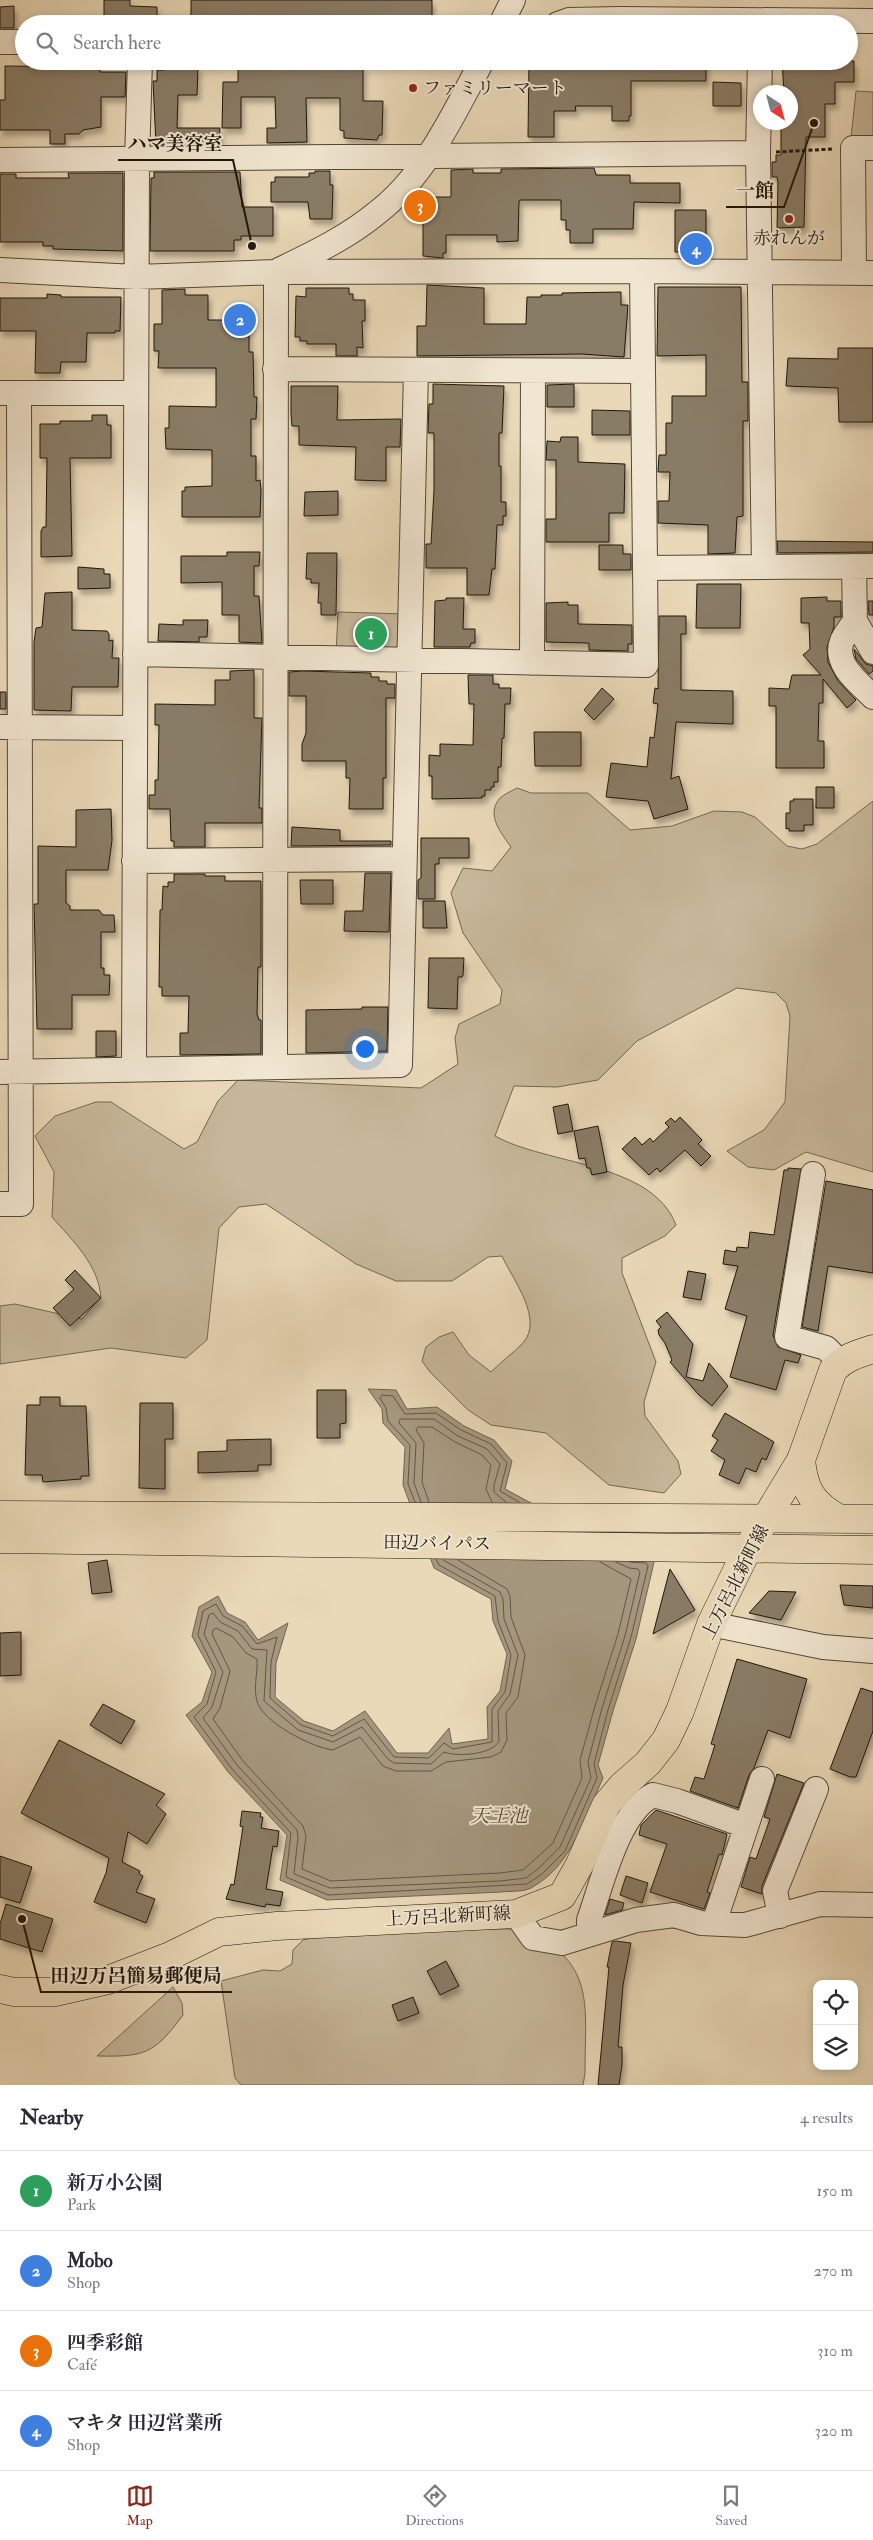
<!DOCTYPE html>
<html lang="en">
<head>
<meta charset="utf-8">
<style>
  body { margin:0; font-family:"IM FELL Double Pica","Noto Serif JP",serif; background:#f7f7f7; color:#2b2b33 }
  .controls { position:absolute; right:15px; bottom:15px; display:grid; overflow:hidden; border-radius:10px; box-shadow:0 2px 8px #0003 }
  .controls button { width:45px; height:45px; display:grid; place-items:center; padding:0; border:0; border-bottom:1px solid #e1e1e2; background:#fff; color:#2b2b33; font:25px sans-serif }
  .compass { position:absolute; left:753px; top:85px; width:45px; height:45px; border-radius:50%; background:#fff; box-shadow:0 2px 8px #0003; rotate:144deg }
  .you { position:absolute; left:364px; top:1048px; width:18px; height:18px; margin:-12px; border:4px solid #fff; border-radius:50%; background:#1a73e8; box-shadow:0 0 0 8px #1a73e833 }
  .badge { display:grid; place-items:center; width:32px; height:32px; border-radius:50%; background:#8f2418; color:#fff; font-size:16px; font-weight:700 }
  .pin { position:absolute; translate:-50% -50%; border:2px solid #fff; box-shadow:0 1px 5px #0006 }
  .list { margin:0; padding:0; list-style:none }
  h2 { display:flex; justify-content:space-between; align-items:center; height:65px; margin:0; padding:0 20px; font-size:21px }
  h2 small { font-size:16px; font-weight:400; color:#7c7c81 }
  .list li { display:grid; grid-template-columns:32px 1fr auto; gap:15px; align-items:center; box-sizing:border-box; height:80px; padding:0 20px; border-top:1px solid #e1e1e2 }
  .list b { display:block; font-size:19px; white-space:nowrap }
  .list p { margin:0; font-size:16px; white-space:nowrap; color:#7c7c81 }
  .list em { font-size:16px; font-style:normal; color:#7c7c81 }
  .icon { flex:none; width:28px; height:28px; fill:none; stroke:currentColor; stroke-width:2; stroke-linecap:round; stroke-linejoin:round }
  .map { position:relative; flex:none; width:873px; height:2085px; overflow:hidden }
  .search { position:absolute; background:#fff; box-shadow:0 2px 8px #0003; left:15px; right:15px; top:15px; height:55px; display:flex; align-items:center; gap:12px; box-sizing:border-box; padding:0 18px; border-radius:28px; color:#7c7c81; font-size:19px }
  .sheet { height:385px; background:#fff }
  nav { display:flex; justify-content:space-around; align-items:center; box-sizing:border-box; height:70px; border-top:1px solid #e1e1e2; background:#fff; font-size:14px; color:#7c7c81 }
  nav a { display:grid; justify-items:center; gap:2px }
  nav .on { color:#8f2418 }
  .map>svg:first-child { display:block }
  .green { fill:#c7b89b; stroke:#736854 }
  .water { fill:#a5977e; stroke:#6f6451 }
  .lines { fill:none; stroke-linecap:round; stroke-linejoin:round }
  .shore { stroke:#625746; stroke-width:1 }
  .building { fill:#897c66; stroke:#1f170d; filter:url(#shadow) }
  .minor-casing { stroke:#524838; stroke-width:26 }
  .major-casing { stroke:#1f170d; stroke-width:29 }
  .highway-casing { stroke:#1f170d; stroke-width:29 }
  .path { stroke:#1f170d; stroke-width:3; stroke-dasharray:4 2.5; stroke-linecap:butt }
  .minor { stroke:#f1e6d1; stroke-width:24 }
  .major { stroke:#ead9b8; stroke-width:28 }
  .highway { stroke:#ead9b8; stroke-width:28 }
  .poi-dot { fill:#8f2418; stroke:#f1e6d1; stroke-width:2 }
  .labels { text-anchor:middle; stroke-width:4; stroke-linejoin:round; paint-order:stroke }
  .poi-label { font-size:18px; fill:#1f170d; stroke:#f1e6d1; text-anchor:start }
  .street-label { font-size:18px; fill:#1f170d; stroke:#f1e6d1 }
  .water-label { font-size:19px; font-style:italic; fill:#554a3a; stroke:#f1e6d1 }
  .leader { fill:none; stroke:#1f170d; stroke-width:2 }
  .callout-dot { fill:#1f170d; stroke:#f1e6d1; stroke-width:2 }
  .callout-label { font-size:19px; text-anchor:middle; font-weight:bold; fill:#1f170d; stroke:#f1e6d1; stroke-width:4; stroke-linejoin:round; paint-order:stroke }
</style>
</head>
<body>
<div class="map">
<svg width="873" height="2085" viewBox="0 0 873 2085">
  <defs>
    <filter id="shadow"><feDropShadow dx="3" dy="5.5" stdDeviation="2.5" flood-color="#0004"/></filter>
  </defs>
  <rect width="100%" height="100%" fill="#ead9b8"/>
  <filter id="stains"><feTurbulence type="fractalNoise" baseFrequency=".004" numOctaves="4"/><feColorMatrix values="0 0 0 0 .2 0 0 0 0 .09 0 0 0 0 .02 0 0 0 .5 -.17"/></filter>
  <radialGradient id="worn" r=".72"><stop offset=".6" stop-color="#630" stop-opacity="0"/><stop offset="1" stop-color="#630" stop-opacity=".3"/></radialGradient>
  <path class="green" d="M856,91L873,92V138H851Z
    M338,612L406,614L404,658L336,654Z
    M517,788L531,793H588L630,830L672,826L714,811L742,812L755,817L787,846L802,849L817,844L873,801V1172L806,1152L774,1170L748,1167L727,1151L764,1130L785,1102L790,1016L786,1003L776,993L737,988L637,1041L598,1080L557,1087L514,1086L495,1136C547,1165 652,1162 676,1225L665,1236L622,1258V1273L656,1362L644,1402L645,1416L678,1461L681,1474L664,1493L609,1485L546,1433L491,1425L468,1410L430,1372L422,1361L426,1347L439,1337L453,1332L469,1355L491,1372C501,1362 513,1353 523,1343C544,1319 513,1280 502,1256L488,1257L452,1281H396L356,1264L266,1204L239,1207L219,1228L207,1340L186,1358L111,1348L0,1364V1306L15,1304L82,1319L101,1297C98,1264 73,1241 52,1217L54,1172L35,1136L55,1116L96,1102H111L184,1149L197,1142L218,1101L238,1080L421,1088L458,1064L455,1038L459,1024L500,1004L502,990L463,933L451,893L463,868L492,871L511,847C502,834 485,815 500,798C504,794 512,791 517,788Z
    M359,1929H519C597,1959 585,2003 585,2074L583,2085H241L235,2078L221,1981L263,1970L280,1971L292,1964L293,1950L303,1940Z
    M173,1987L182,2003L183,2015C154,2054 145,2057 97,2056Z"/>
  <path class="water" d="M368,1389L396,1390L407,1409L437,1407L464,1426L494,1440L512,1461L505,1489L633,1558H655L636,1639L613,1711L598,1765L603,1778C585,1817 572,1866 531,1888C523,1892 510,1891 501,1892L327,1900L280,1880L287,1835L228,1772L186,1715L202,1702L212,1672L192,1636L199,1607L218,1596L227,1613L245,1622L258,1640L288,1623L276,1663L275,1697L304,1721L333,1731L365,1711L397,1753H428L449,1728L452,1744L488,1739L487,1707L500,1691L507,1654L493,1621L491,1599L434,1568L403,1485L405,1447L383,1423L382,1409Z"/>
  <g class="lines">
    <path class="shore" d="M415,1502L408,1484L410,1445L388,1421L386,1408L380,1398L382,1395L393,1396L405,1414L436,1413L461,1430L491,1444L507,1463L500,1491L519,1502
      M421,1502L414,1483L416,1443L399,1423L400,1419H434L458,1436L487,1449L500,1464L494,1485V1492L506,1502
      M429,1502L422,1482L424,1443L416,1430L418,1427H432L455,1442L482,1455L491,1465L486,1489L492,1502
      M436,1559L439,1565L495,1596L498,1621L511,1655L505,1692L492,1709V1742L453,1749L444,1743L429,1758L394,1757L364,1719L333,1736L301,1725L270,1698L271,1662L277,1637L257,1644L242,1626L223,1616L216,1604L203,1611L198,1635L216,1672L207,1704L194,1717L232,1769L291,1833L286,1877L328,1895L527,1884L542,1874L565,1851L597,1778L594,1764L608,1710L631,1637L648,1566L646,1563L630,1562
      M443,1560L500,1592L503,1599L504,1619L518,1655L510,1694L498,1711L499,1741C492,1755 457,1757 444,1752L431,1764L394,1763L388,1759L362,1727L333,1742L298,1730L264,1701L267,1650L252,1649L238,1631L220,1622L213,1613L209,1615L204,1634L223,1672L212,1707L203,1718L237,1765L297,1830L298,1837L294,1874L330,1888L500,1881L526,1878L538,1869L560,1847L591,1778L588,1762L602,1708L625,1636L640,1572L638,1569L629,1568L616,1562
      M458,1560L507,1589L510,1596L511,1617L525,1655L518,1697L506,1713L507,1740L501,1752L491,1757L446,1762L431,1771H396L383,1766L360,1737L333,1750C313,1748 262,1722 257,1701C253,1688 258,1672 257,1659L246,1653L233,1637L216,1628L213,1630L212,1634L230,1671L220,1708L213,1719L243,1761L303,1826L306,1836L302,1869L331,1881L500,1873L523,1870L553,1843L582,1778L580,1760L595,1706L618,1634L631,1579L600,1562"/>
  </g>
  <path class="building" d="M104,0H130V6L157,7V24H134V20H104Z
    M191,0H432V24H191Z
    M14,6V28H0V7Z
    M164,61H178L179,67H198L197,95H178L177,128H220L219,144L156,145L153,81H157V70H164Z
    M529,61H706V81H631V116H629V121H612V106H575L576,111H554V137H528Z
    M782,61H854V82H835V104H825V137H806L804,227L777,228L778,182L777,177H772V162H776V155H781V122H790V92H784Z
    M337,62V66H363V101H383L382,135H379L377,140L344,138V131L340,130V98H306L307,142L267,143V128H276L275,97H241V128H222L223,82H238V67L284,68V63Z
    M5,66L100,67V72H126L125,97H101V127L83,130L79,134H65V144H50V130H0V100H5Z
    M713,82L741,83V106H713Z
    M594,168L596,175H630V183H680V203L634,202L633,229H593V243H570V230H566V220H561V200H521L519,201L518,241L497,242V235H446V253H443V258L423,256V197H451V170L473,169V173H501V169Z
    M315,171H330V185H333L332,219H310L308,202H271V182H275V177H309V173H315Z
    M154,172H240L242,207H273V236H241V240H234V251H150L151,178H154Z
    M68,173H123V251L53,249V246H43V242H0V174H16V178H69Z
    M675,210H706V252H675Z
    M427,285L484,288V324H526L527,297H541V295H562V293L621,292V305H628L624,357L582,354L417,356V326H426Z
    M658,287H741L742,382H748V421H743V516L737,517L735,553L708,554V525L658,523V501H669L670,472H658L659,455H666V423H672V396H706V355L657,356Z
    M306,288H349V294H353V300H365V321H362L363,348L357,347V356H336V344H307V341H300V337H295L296,296L306,297Z
    M185,289V295H208V320H245L249,322V352H253L254,397H257L256,419H251V456H256V481L260,480L261,490L260,517H182V491H185V487L212,486V450L166,449L165,428H169V406L216,407V368H158L159,351H154V324H162V290Z
    M47,294L61,295V297H121L120,331H115V333H87L86,362H61L60,373H35L36,331H0V298H47Z
    M838,348H873V422H839L838,388L786,386L788,358L838,359Z
    M433,384L504,386L502,433H499V466H501V502H506V516H503V525H497L495,569H492L489,595H467V568H426V544H431L434,490V433H428L429,404H433Z
    M574,384V407H547V385Z
    M291,386H338L337,420L401,419L400,447H386V481L355,480L356,447L299,445V426H292L291,414Z
    M592,410L630,411V435H592Z
    M92,415H107V425H111V458H70L72,556L41,557V531L43,527H46L47,458H40V424H60V421H92Z
    M561,437H578V462L625,464L624,513H609V542H546V519H556V460H546L547,441L560,442Z
    M338,491V515L304,516L305,492Z
    M777,541L873,542V552L778,553Z
    M599,545H623V554H631V570H599Z
    M227,552H260L259,566H254V596H259L262,643L239,642V615H222V582L181,583V556H227Z
    M307,553H337L336,615H321V603H318L319,583H311V579H306Z
    M78,567L104,569V574H110V588L78,589Z
    M697,584H741L740,628H696Z
    M72,592V630L107,631L109,634V641L113,640L112,658H119L118,687H72L71,711L34,710V642L36,628L42,627L45,593Z
    M827,597V601H841V617H834V627L827,647L828,662L838,681L856,700L847,708L823,679V703H819L818,741H824V768H776V706H769V688L789,689L792,675H821L803,655L810,649L809,623H801V598Z
    M446,598H464L463,629H475V643H471L470,647H434L435,601L446,600Z
    M868,601H873V615H869Z
    M568,602V605H578V624L632,625V644H628V651L589,650V643L546,642V603Z
    M659,616H686V634H681V690L733,691V724L676,722L671,779L679,776L688,809L654,819L648,801L606,797L611,763L647,767L650,737L654,738L658,704L653,703L655,688L658,689Z
    M183,620H208L207,637H199V642L158,641L159,624L183,625Z
    M854,649L866,664L873,666V671L869,674L856,659Z
    M254,670V718H262L259,808H262V823H205V847H174V841H171L170,809H149V795H155V780H158L159,725H155V704L215,705V680H230V671Z
    M303,671L371,673V677H379V681H387V684H395V698H386V778H383V809H349L350,778H346V761H302V744L306,733V696H289V672Z
    M468,675H493V684H499V688H511L510,704H505L504,738H502L501,767H498V782H494V787H491V790H485V796H482V798L432,799V776H429V755L440,756V744L473,745L474,704H469Z
    M602,688L614,699L594,720L584,710Z
    M0,692H6V709H0Z
    M534,732H581V766H535Z
    M816,787H834V808H816Z
    M793,799H813V825H804V831H789V828L786,829V813H790V801H794Z
    M111,809L112,840L108,870H66V903L70,906V910H99L103,915H114L115,932H101V968H104V975H110L109,995H72V1029H37L34,904H38V846L76,847V810Z
    M292,827L340,830V841H391V845L291,846Z
    M421,838H469V858H439V864H435V899H418V880L421,878Z
    M365,873H391L389,932L344,931L345,911H363Z
    M174,874H205V876H225V881H261V967H258L257,1014L259,1020H261V1054L180,1055V1033H188L189,996H162V987H159L160,910H162L163,886L168,887V882H174Z
    M300,880H333V904H301Z
    M423,901H445L447,928H423Z
    M429,958H464L463,975L462,977H458L457,1009L428,1008Z
    M362,1007H388L387,1051L306,1053V1010L362,1009Z
    M96,1031H116V1056L96,1057Z
    M568,1104L573,1131L558,1134L553,1107Z
    M680,1117L702,1140L698,1144L711,1156L701,1166L685,1150L660,1172L657,1168L649,1175L622,1149L635,1137L642,1145L650,1138L653,1142L669,1127L665,1123L671,1118L675,1122Z
    M598,1126L607,1172L592,1175L590,1168H587L585,1158L579,1159L574,1131Z
    M788,1168L801,1169L773,1335L778,1347L801,1355L798,1363L785,1360L776,1390L730,1377L747,1316L725,1309L738,1266L723,1264L725,1250L736,1252L737,1247L748,1248L750,1232L774,1235L784,1170H788Z
    M826,1181L873,1190V1273L828,1266L818,1331L802,1327Z
    M75,1270L101,1298L70,1326L53,1308L74,1289L65,1280Z
    M688,1271L706,1274L701,1300L683,1297Z
    M667,1312L693,1344L686,1377L703,1381L709,1363L728,1386L712,1406L699,1395L670,1362L672,1360L665,1343L659,1335L658,1330L661,1327L656,1321Z
    M317,1390H346V1423L340,1424V1438H317Z
    M40,1397H60V1406H86L89,1476H81V1479L43,1482L42,1475H25L27,1405H40Z
    M140,1403H173V1439H165V1489L139,1488Z
    M725,1413L774,1442L766,1460L762,1458L756,1472L746,1468L739,1484L719,1475L725,1460L711,1451L718,1440L712,1436Z
    M271,1439V1465H258V1471L198,1473V1452L227,1451V1440Z
    M107,1560L112,1592L92,1594L88,1563Z
    M670,1569L695,1610L653,1634Z
    M840,1585L873,1586V1608L844,1605Z
    M769,1591L796,1592L781,1620L749,1613Z
    M21,1632V1675L0,1676V1633Z
    M737,1659L807,1679L790,1738L768,1730L754,1768L749,1775L738,1808L690,1791L695,1777L704,1779L715,1745L711,1744Z
    M861,1688L873,1692V1731L856,1777H850L830,1769Z
    M103,1704L135,1721L121,1744L90,1725Z
    M59,1740L165,1794L156,1805L166,1814L147,1844L128,1832L122,1862L140,1871L139,1874L143,1876L136,1892L155,1899L146,1923L94,1902L106,1873L109,1858L21,1813Z
    M777,1774L804,1783L762,1886V1894L741,1887L750,1857L756,1859L770,1819L764,1817Z
    M656,1810L727,1834L723,1851L722,1855L719,1854L707,1892L710,1893L704,1909L650,1892L667,1844L639,1835L641,1825Z
    M242,1811L261,1813L260,1817H263L261,1828L279,1831L277,1847L273,1846L266,1889L283,1892L280,1906L266,1904L265,1907L226,1899L231,1884L234,1885L243,1827L240,1826Z
    M0,1856L32,1867L20,1903L0,1897Z
    M626,1876L648,1883L642,1903L620,1895Z
    M610,1899L624,1903L622,1910L605,1915Z
    M6,1904L53,1919L42,1952L0,1939V1924Z
    M616,1941L631,1943L623,1985L618,2047H622V2065L619,2085H598L609,1967H607L612,1942Z
    M446,1961L459,1986L440,1995L427,1971Z
    M413,1997L419,2013L398,2021L392,2005Z"/>
  <g class="lines">
    <g class="minor-casing">
      <path id="minor" d="M501,24L513,0
        M558,24L569,20L620,19L873,21
        M0,42H24
        M760,61L758,153L764,567
        M0,160L758,153
        M0,270L136,277L276,272L642,271L873,273
        M279,270C314,253 348,237 378,212C426,175 454,113 482,61
        M854,273L853,148H873
        M275,369L643,371
        M0,393H136
        M854,566L855,621L873,652
        M645,568L873,566
        M855,621C851,627 845,634 842,641C833,664 859,683 873,697
        M135,654L646,665L642,271
        M532,663L533,371
        M0,727L134,728
        M134,861L404,859
        M275,1067L276,272
        M134,1069L137,160L140,61
        M0,1072L400,1065L416,370
        M813,1174L787,1337L826,1348L840,1362
        M0,1204H21L19,393
        M711,1624L823,1647L873,1651
        M516,1914L533,1938L562,1943L636,1920L674,1915L701,1923L745,1925L820,1904L873,1905
        M780,1916L775,1891L816,1789
        M714,1923L762,1779
        M589,1934V1920C602,1884 618,1812 653,1795L677,1801L746,1826"/>
    </g>
    <g class="major-casing">
      <path id="major" d="M0,1989L14,1992H55L108,1980L170,1956L219,1932L277,1926L516,1914L562,1896L580,1864L606,1805L622,1786L648,1763L666,1740L680,1711L711,1624L748,1548L801,1460L833,1370C844,1358 857,1354 873,1349"/>
    </g>
    <g class="highway-casing">
      <path id="highway" d="M801,1460C804,1490 812,1504 840,1519
        M0,1515L873,1519
        M0,1539L873,1550"/>
    </g>
    <path class="path" d="M776,152L833,149"/>
    <use href="#minor" class="minor"/>
    <use href="#major" class="major"/>
    <use href="#highway" class="highway"/>
  </g>
  <g class="poi-dot">
    <circle cx="413" cy="88" r="5"/>
    <circle cx="789" cy="219" r="5"/>
  </g>
  <g class="labels">
    <g class="poi-label">
      <text x="423" y="94">ファミリーマート</text>
      <text x="789" y="244" text-anchor="middle">赤れんが</text>
    </g>
    <g class="street-label">
      <text transform="translate(437 1543) rotate(1)" y="6">田辺バイパス</text>
      <text transform="translate(735 1582) rotate(-63)" y="6">上万呂北新町線</text>
      <text transform="translate(448 1916) rotate(-3)" y="6">上万呂北新町線</text>
    </g>
    <g class="water-label">
      <text x="499" y="1822">天王池</text>
    </g>
  </g>
  <path class="leader" d="M252 246L233 160H118M814 123L784 207H726M22 1919L41 1992H232"/>
  <g class="callout-dot">
    <circle cx="252" cy="246" r="5"/>
    <circle cx="814" cy="123" r="5"/>
    <circle cx="22" cy="1919" r="5"/>
  </g>
  <g class="callout-label">
    <text x="175" y="150">ハマ美容室</text>
    <text x="755" y="197">一館</text>
    <text x="136" y="1982">田辺万呂簡易郵便局</text>
  </g>
  <rect width="100%" height="100%" filter="url(#stains)"/>
  <rect width="100%" height="100%" fill="url(#worn)"/>
</svg>
<div class="controls">
<button><svg class="icon" aria-label="locate" viewBox="0 0 24 24"><circle cx="12" cy="12" r="6"/><path d="M12 2v4M12 18v4M2 12h4M18 12h4"/></svg></button>
<button><svg class="icon" aria-label="layers" viewBox="0 0 24 24"><path d="M12 4l9 5-9 5-9-5zM3 14l9 5 9-5"/></svg></button>
</div>
<svg class="compass" viewBox="-18 -18 36 36"><path d="M0-13l5 13h-10z" fill="#e53935"/><path d="M0 13l5-13h-10z" fill="#7c7c81"/></svg>
<div class="you"></div>
<div class="pin badge" style="left:371px;top:634px;background:#2e9e5b">1</div>
<div class="pin badge" style="left:240px;top:320px;background:#3f7fe0">2</div>
<div class="pin badge" style="left:420px;top:206px;background:#e8710a">3</div>
<div class="pin badge" style="left:696px;top:249px;background:#3f7fe0">4</div>
<div class="search"><svg class="icon" aria-label="search" viewBox="0 0 24 24"><circle cx="10" cy="10" r="6"/><path d="M15 15l6 6"/></svg>Search here</div>
</div>
<section class="sheet">
<h2>Nearby<small>4 results</small></h2>
<ul class="list">
<li><span class="badge" style="background:#2e9e5b">1</span><div><b>新万小公園</b><p>Park</p></div><em>150 m</em></li>
<li><span class="badge" style="background:#3f7fe0">2</span><div><b>Mobo</b><p>Shop</p></div><em>270 m</em></li>
<li><span class="badge" style="background:#e8710a">3</span><div><b>四季彩館</b><p>Café</p></div><em>310 m</em></li>
<li><span class="badge" style="background:#3f7fe0">4</span><div><b>マキタ 田辺営業所</b><p>Shop</p></div><em>320 m</em></li>
</ul>
</section>
<nav>
<a class="on"><svg class="icon" aria-label="map" viewBox="0 0 24 24"><path d="M3 6l6-2 6 2 6-2v14l-6 2-6-2-6 2zM9 4v14M15 6v14"/></svg>Map</a>
<a><svg class="icon" aria-label="directions" viewBox="0 0 24 24"><path d="M12 3l9 9-9 9-9-9zM9 14v-3h6M13 9l2 2-2 2"/></svg>Directions</a>
<a><svg class="icon" aria-label="saved" viewBox="0 0 24 24"><path d="M7 4h10v16l-5-4-5 4z"/></svg>Saved</a>
</nav>
</body>
</html>
